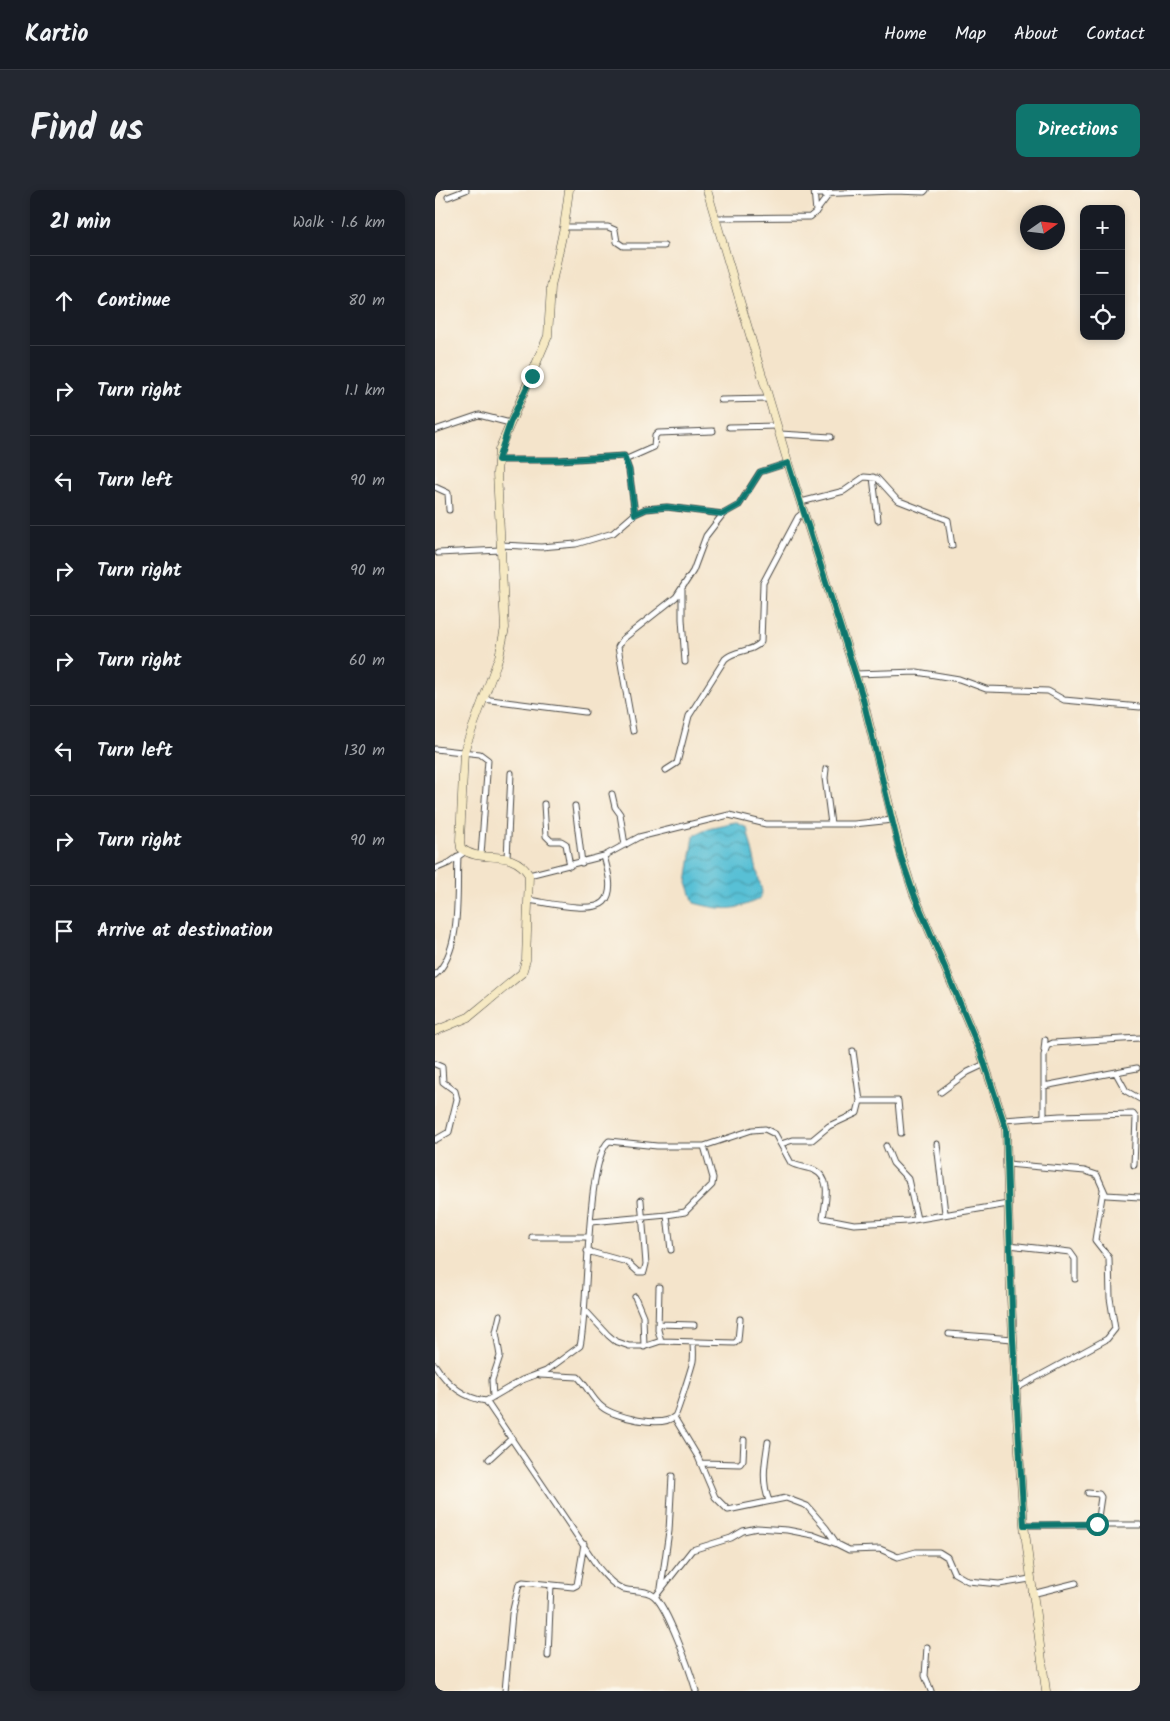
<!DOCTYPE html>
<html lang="en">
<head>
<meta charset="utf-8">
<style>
  body { margin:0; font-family:Kalam,sans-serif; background:#242831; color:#f1f3f6 }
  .controls { position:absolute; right:15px; top:15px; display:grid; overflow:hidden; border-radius:10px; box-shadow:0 2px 8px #0003 }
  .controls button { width:45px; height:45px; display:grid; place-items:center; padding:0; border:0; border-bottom:1px solid #363941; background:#171b24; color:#f1f3f6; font:25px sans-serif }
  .compass { position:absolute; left:585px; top:15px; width:45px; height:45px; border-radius:50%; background:#171b24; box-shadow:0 2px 8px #0003; rotate:76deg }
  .stop { position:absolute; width:15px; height:15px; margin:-11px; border:4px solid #0f766e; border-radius:50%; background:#fff }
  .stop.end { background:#0f766e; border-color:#fff; box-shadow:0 1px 5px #0008 }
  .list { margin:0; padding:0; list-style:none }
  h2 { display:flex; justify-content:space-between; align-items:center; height:65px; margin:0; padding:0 20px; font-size:21px }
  h2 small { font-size:16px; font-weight:400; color:#9ea1a6 }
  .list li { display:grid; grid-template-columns:32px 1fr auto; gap:15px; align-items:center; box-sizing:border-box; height:90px; padding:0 20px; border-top:1px solid #363941 }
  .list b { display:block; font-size:19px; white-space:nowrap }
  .list em { font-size:16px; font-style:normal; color:#9ea1a6 }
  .icon { flex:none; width:28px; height:28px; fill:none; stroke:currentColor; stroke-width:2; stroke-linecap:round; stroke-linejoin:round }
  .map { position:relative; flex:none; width:705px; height:1501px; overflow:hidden; border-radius:10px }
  header { display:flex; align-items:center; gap:30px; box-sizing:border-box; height:70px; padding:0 25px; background:#171b24; border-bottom:1px solid #363941 }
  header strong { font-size:24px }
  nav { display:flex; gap:28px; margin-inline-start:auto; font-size:18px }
  .intro { display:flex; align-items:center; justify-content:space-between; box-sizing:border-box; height:120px; padding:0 30px }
  h1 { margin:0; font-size:35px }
  .button { padding:12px 22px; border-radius:10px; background:#0f766e; color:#fff; font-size:18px; font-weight:700 }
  main { display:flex; gap:30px; padding:0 30px }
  aside { flex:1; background:#171b24; border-radius:10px; box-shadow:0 2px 8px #0003 }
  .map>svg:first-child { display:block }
  .water { fill:url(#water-waves); stroke:#427680 }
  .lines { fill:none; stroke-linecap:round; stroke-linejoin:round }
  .street-casing { stroke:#494743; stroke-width:7 }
  .secondary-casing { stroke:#494743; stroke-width:9 }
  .street { stroke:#fff; stroke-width:5 }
  .secondary { stroke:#f6e9c3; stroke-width:8 }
  .route { stroke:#0f766e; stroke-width:6 }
</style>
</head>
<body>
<header>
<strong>Kartio</strong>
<nav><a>Home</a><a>Map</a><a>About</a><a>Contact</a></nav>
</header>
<div class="intro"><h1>Find us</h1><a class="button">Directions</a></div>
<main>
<aside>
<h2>21 min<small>Walk · 1.6 km</small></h2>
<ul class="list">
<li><svg class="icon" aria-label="ahead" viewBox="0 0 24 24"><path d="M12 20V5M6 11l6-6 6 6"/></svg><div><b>Continue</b></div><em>80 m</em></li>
<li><svg class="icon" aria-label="right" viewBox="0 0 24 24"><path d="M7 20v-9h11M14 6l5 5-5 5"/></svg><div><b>Turn right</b></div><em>1.1 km</em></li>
<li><svg class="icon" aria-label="left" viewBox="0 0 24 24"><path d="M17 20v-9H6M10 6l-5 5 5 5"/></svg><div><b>Turn left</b></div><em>90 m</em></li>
<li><svg class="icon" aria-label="right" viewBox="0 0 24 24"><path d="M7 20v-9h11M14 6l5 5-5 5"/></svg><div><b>Turn right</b></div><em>90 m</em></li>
<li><svg class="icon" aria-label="right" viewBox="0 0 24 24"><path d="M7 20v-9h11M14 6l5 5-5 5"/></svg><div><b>Turn right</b></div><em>60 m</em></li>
<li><svg class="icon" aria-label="left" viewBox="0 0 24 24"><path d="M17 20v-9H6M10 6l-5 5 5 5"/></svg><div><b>Turn left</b></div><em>130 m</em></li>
<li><svg class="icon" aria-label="right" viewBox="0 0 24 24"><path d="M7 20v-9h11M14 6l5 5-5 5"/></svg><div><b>Turn right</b></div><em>90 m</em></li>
<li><svg class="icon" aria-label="arrive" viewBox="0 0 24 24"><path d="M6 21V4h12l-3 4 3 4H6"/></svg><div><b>Arrive at destination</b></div></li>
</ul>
</aside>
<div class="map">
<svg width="705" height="1501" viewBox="0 0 705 1501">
  <defs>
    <pattern id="water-waves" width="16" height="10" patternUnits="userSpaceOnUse" patternTransform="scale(1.25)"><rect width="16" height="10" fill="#58c0d5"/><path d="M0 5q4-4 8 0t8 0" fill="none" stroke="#499cad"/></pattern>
  </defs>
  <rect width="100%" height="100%" fill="#fbf7ec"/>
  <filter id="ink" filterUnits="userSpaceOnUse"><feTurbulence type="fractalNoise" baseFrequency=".02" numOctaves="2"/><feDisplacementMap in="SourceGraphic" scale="10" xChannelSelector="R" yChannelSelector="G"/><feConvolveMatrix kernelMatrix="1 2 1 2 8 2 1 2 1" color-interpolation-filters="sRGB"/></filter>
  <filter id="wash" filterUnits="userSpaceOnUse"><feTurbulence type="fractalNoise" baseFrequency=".0096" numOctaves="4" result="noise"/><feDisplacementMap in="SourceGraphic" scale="20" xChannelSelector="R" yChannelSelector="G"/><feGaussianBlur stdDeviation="1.12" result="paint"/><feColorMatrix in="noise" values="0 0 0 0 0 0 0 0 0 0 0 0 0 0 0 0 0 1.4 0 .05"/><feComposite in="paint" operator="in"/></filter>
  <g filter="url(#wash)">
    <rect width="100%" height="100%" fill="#f4e4cb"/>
    <path class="water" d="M300,632L312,638L327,702L324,709C298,722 287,720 259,713L252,692L259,646L273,638Z"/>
  </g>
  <g filter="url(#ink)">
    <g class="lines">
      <g class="street-casing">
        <path id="street" d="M380,4L459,1L489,2L491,0
          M13,7L31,0
          M380,23L395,3
          M281,28L375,27L381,22L379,0
          M129,37H173L180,40L182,52L188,56H229
          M286,210L334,209
          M294,237L342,236
          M0,240L44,225L75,233
          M345,244L396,247
          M192,269L219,257L220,246L223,243L278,241
          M63,270H124L189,266L194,280L200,324
          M438,287L443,330
          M0,297L13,303L14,320
          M366,312L409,301L429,287L442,288L462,310L513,330L517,356
          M65,355L106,357L141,354L178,343L200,324L211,319L232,317L288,324L304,315L325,282L353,273
          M3,363L66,360
          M247,400V429L250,472
          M420,484L482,482L524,489L551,499L613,501L629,510L705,517
          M48,509L150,522
          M198,541L183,457L188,449L241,407L258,381L271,346L288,324
          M0,559L45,564L53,570L46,665
          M391,579L390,588L396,634
          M231,580L242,573L254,526L290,469C300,459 317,463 326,452L328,393L363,327L369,322
          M177,604L180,617L185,624L190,655
          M109,614L111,646L116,651H126L131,654L135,676
          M140,616L147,673
          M72,668L76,583
          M0,679L14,673L31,661
          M94,685L169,666L204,647L294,625L331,634H419L458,630
          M93,710C109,712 157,724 169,712C180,701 172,678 169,666
          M0,785C28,759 21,701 23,666
          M609,860L610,850
          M0,874L7,877L8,892L20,901L22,909L14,942L0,950
          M681,883L691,901L705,909
          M609,896L702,878
          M506,902L533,882L550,874
          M425,911H463L466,943
          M609,926V865L612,856L618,853L705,848
          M569,930L625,926L698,924L701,928L699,975
          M346,954L358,950H377L394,936L422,923L425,911L418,861
          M502,954L510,1023
          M451,956L458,973L473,989L482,1029
          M573,974L650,981L662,985L671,1005L705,1007
          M232,1025L250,1022L277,995L278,988L269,956
          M156,1032L232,1025L236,1060
          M97,1047H154
          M574,1055L635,1062L640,1069V1089
          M152,1061L192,1072L203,1082H209L211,1074L206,1010
          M224,1097L223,1140L226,1151
          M200,1107L208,1126L209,1157
          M150,1120L173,1145L180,1151L194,1156H211L226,1151L300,1153L303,1150L305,1129
          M223,1134L259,1135
          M514,1144L578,1149
          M0,1175C12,1194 28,1208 51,1211L87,1190L111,1181L145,1156C154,1119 150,971 174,951L222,956H269L317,940L330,939L340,944L356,973C363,977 372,977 379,980C398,989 390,1012 388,1028L419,1034L473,1031L573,1014
          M105,1185L143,1187C152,1196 157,1209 167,1217C179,1227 227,1239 240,1226C242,1224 257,1176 258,1171C259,1165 258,1158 258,1152
          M580,1199L672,1149L680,1139L675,1108L674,1068L660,1050L668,1000
          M58,1207L57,1190L65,1166L61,1142L65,1125
          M51,1211L163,1377C170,1385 178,1396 189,1399C198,1402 211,1399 219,1406C233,1418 255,1481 261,1501
          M239,1227L263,1267L280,1307L293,1320L351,1308L372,1316L391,1338L402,1354L414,1360L445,1359L463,1367L481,1362H504L512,1367L519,1383L533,1391L564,1394L595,1389
          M333,1252C330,1273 326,1290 334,1311
          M54,1269L77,1248
          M266,1273L305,1274L308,1270L309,1250
          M653,1303L664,1304L666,1307L662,1334
          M589,1335H705
          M226,1398L234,1341L237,1286
          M597,1404L641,1393
          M220,1407L257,1360L296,1348L308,1341L322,1338L352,1340L378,1345L402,1354
          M492,1457L490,1486L496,1501
          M113,1466L116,1395
          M70,1501L77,1424L84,1394L88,1392L138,1397L142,1395L149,1354"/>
      </g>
      <g class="secondary-casing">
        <path id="secondary" d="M272,0L353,273L427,505L467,667L478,702L546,863L571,939L576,1109L584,1261L589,1335L611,1501
          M0,841L34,827L87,783L91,770L94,685C77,656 46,675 26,658L25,651L29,561L64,467L70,438L62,283L64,260L113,146L116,97L129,37L134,0"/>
      </g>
      <use href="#street" class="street"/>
      <use href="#secondary" class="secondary"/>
    </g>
  </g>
  <g class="lines" filter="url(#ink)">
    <path class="route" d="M97,186L75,233L63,270H124L189,266L194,280L200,324L211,319L232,317L288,324L304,315L325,282L353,273L427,505L466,667L478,702L546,863L571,939L578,1149L589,1335L662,1334"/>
  </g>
</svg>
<div class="controls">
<button>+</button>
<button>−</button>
<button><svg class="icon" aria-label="locate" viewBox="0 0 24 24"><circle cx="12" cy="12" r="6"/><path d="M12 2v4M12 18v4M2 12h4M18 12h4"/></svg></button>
</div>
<svg class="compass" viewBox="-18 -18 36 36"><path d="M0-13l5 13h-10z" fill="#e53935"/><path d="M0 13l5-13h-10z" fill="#9ea1a6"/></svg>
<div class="stop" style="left:662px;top:1334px"></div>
<div class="stop end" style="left:97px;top:186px"></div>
</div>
</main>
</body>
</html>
